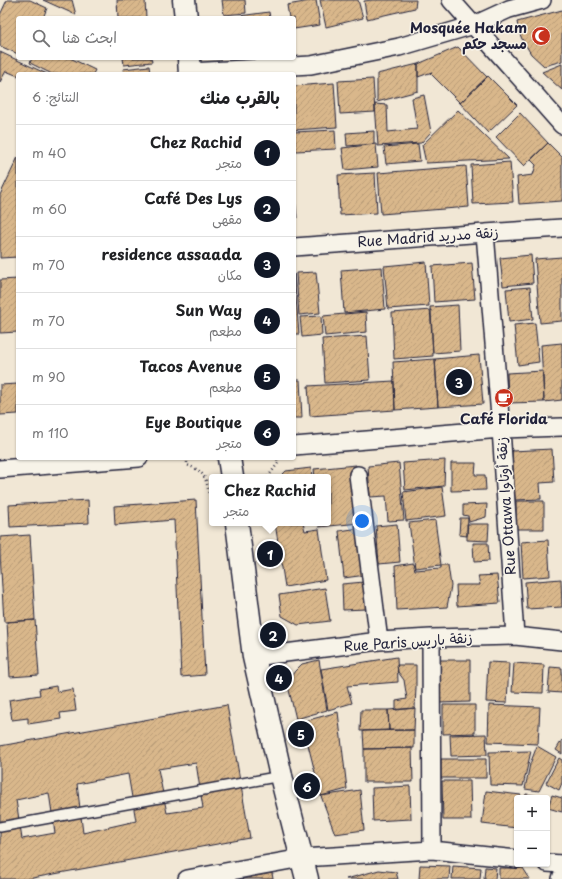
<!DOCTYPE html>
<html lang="ar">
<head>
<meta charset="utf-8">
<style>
  body { margin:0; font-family:"Playpen Sans","Playpen Sans Arabic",sans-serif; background:#f2f2f2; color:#202124; direction:rtl }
  .controls { position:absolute; right:12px; bottom:12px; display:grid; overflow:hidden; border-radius:4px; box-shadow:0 1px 3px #0004 }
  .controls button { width:36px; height:36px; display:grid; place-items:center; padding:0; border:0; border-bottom:1px solid #e0e0e0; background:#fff; color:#202124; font:20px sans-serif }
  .you { position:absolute; left:362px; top:521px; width:14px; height:14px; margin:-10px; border:3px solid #fff; border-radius:50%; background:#1a73e8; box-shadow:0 0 0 6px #1a73e833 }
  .badge { display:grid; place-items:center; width:26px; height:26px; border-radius:50%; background:#111827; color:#fff; font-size:13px; font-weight:700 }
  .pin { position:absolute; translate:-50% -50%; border:2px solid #fff; box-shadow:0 1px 4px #0006 }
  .popup { position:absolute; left:209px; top:474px; width:122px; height:52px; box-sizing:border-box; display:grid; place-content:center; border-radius:4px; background:#fff; filter:drop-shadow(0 1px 3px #0005); font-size:13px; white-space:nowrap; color:#757577 }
  .popup b { font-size:15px; color:#202124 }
  .popup::after { content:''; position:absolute; left:50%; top:100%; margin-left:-8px; border:8px solid transparent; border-top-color:#fff }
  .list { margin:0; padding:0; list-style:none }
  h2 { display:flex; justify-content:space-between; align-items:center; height:52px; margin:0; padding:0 16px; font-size:17px }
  h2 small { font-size:13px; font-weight:400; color:#757577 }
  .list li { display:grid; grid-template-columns:26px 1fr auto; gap:12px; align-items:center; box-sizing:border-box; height:56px; padding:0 16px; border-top:1px solid #e0e0e0 }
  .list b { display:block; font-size:15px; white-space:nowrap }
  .list p { margin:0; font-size:13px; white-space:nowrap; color:#757577 }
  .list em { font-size:13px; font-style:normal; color:#757577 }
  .icon { flex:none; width:22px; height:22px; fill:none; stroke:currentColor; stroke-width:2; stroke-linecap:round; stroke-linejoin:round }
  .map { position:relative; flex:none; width:562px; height:879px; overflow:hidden; direction:ltr }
  .search { position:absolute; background:#fff; box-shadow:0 1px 3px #0004; left:16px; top:16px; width:280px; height:44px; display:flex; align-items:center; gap:10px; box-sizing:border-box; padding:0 14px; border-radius:4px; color:#757577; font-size:15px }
  .panel { position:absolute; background:#fff; box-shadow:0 1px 3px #0004; left:16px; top:72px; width:280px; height:388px; border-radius:4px; direction:rtl }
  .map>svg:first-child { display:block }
  .building { fill:url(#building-hatch); stroke:#22223b; fill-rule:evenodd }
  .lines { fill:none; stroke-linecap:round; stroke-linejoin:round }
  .lane-casing { stroke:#22223b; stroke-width:12 }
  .street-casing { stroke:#22223b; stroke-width:20 }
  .secondary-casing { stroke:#22223b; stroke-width:25 }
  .path { stroke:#22223b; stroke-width:2.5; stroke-dasharray:1 3; stroke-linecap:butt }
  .lane { stroke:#f7f3e8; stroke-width:9 }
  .street { stroke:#f7f3e8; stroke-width:17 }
  .secondary { stroke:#f7f3e8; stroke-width:22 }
  .labels { text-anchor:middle; stroke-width:3; stroke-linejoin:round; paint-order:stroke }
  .poi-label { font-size:14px; font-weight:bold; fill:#22223b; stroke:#f7f3e8; text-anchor:end }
  .street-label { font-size:14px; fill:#22223b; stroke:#f7f3e8 }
</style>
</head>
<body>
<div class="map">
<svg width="562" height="879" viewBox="0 0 562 879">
  <defs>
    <pattern id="building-hatch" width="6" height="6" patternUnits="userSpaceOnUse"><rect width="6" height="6" fill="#d9b78b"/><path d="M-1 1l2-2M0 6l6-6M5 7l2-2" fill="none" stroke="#ba9d79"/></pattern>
  </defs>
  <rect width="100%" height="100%" fill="#f1e7d5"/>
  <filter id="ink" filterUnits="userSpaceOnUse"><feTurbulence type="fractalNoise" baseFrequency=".025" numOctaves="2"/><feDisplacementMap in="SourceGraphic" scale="8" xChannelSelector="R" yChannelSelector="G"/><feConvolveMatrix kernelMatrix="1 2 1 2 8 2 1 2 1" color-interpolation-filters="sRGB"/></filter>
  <g filter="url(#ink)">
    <path class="building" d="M7,0H30L47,8L43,18H18V54L0,46V15Z
      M43,0H72L76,15Z
      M117,0H145L146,18H118Z
      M222,0H245L246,13L224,15Z
      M316,0L320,25L294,29V18H289L287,5Z
      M320,0H358L363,18L326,27Z
      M372,0H416L415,8L367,19L364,1Z
      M562,10V61L544,66L531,54L522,39L519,32L517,22Z
      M269,12L270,18H225Z
      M458,47L487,77L460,103L430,73L432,72L418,77V64Z
      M0,52L47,74H18V76L6,71L0,82Z
      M32,58H70L95,70L93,74H52L30,63Z
      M123,58H151L152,62L124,65Z
      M418,64V91L377,102V74Z
      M562,64V90L542,72Z
      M149,66L150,74H124L123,69Z
      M488,76L517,105L488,133L460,103Z
      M373,79L375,112L340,114L338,81Z
      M334,83L337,127L294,130V86Z
      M424,95L431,132L421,143L378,146L375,104L387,105L388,132L417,129L412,98Z
      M458,110L509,159L426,163L422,145Z
      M520,113L548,143L524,166L496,137Z
      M335,130L336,149L296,151L294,132Z
      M374,131V144L347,146L346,133Z
      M548,143L562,157V201L519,204L517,177L533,175L536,165L531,160Z
      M376,144L378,167L345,170L342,148Z
      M418,144L420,161L386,164L384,147Z
      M18,157V257L0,258V195Z
      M510,162L513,202L473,204L471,165Z
      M466,166L469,207L381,214L378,173Z
      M375,173L377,213L340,215L338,175Z
      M294,189L297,218H294Z
      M531,255L533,283L503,286L500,258Z
      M562,257V321L540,323L535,259Z
      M426,262L429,306L388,309L384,266Z
      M472,263L475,299L434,302L432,266Z
      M382,267L385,309L344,313L341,270Z
      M316,272L320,313L299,315L296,273Z
      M294,274L299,334H294Z
      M18,279V332L0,333V280Z
      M530,287L533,319L509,322L506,289Z
      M458,305L460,351L433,353L430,307Z
      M431,310L433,356L394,359L392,313Z
      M366,312L367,332L325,336L323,316Z
      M321,316L322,335L302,337L300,317Z
      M535,323L539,362L518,365L514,325Z
      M367,336L370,380L325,383L322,339Z
      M562,343V400L544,402L541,345Z
      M479,355L483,404L438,407L435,359Z
      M435,359L438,407L395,410L393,362Z
      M543,371L544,402L508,403L507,373Z
      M294,380H300L302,418H294Z
      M394,381L395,410L310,416L308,386Z
      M18,384V414L0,415V385Z
      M552,449L554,482L540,483L541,499L515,500L512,451Z
      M445,460L444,486L405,490L403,463Z
      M399,463L404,520L388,521L386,496L370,497L368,466Z
      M451,463H476L475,475H485L486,490L451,491Z
      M356,465L360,523L319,527V523H328V477H315L314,469Z
      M311,468L312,477H280L286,471Z
      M442,487L446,516L406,521L403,492Z
      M88,500L89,523L10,527L9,505Z
      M196,500L205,675L181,677L174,520L115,525L114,506Z
      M516,501H544V529H516Z
      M487,504L486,517L469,522L468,516L463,515V505Z
      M460,518H468L467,536L459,535Z
      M435,520L441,565L415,568L409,523Z
      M275,523H303L305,531L319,529L326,580L285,587Z
      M397,524L400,562L379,564L376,526Z
      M467,524H489L488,541L467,540Z
      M360,528L366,575L344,578L339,531Z
      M30,535L35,620L4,622L0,553V537Z
      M548,540L550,576L523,578L521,542Z
      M473,543H488L489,561L474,562Z
      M413,563L415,570L441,568V565H448L451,586L447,607L397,610L395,566Z
      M497,575L500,603L457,606L456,585H480L478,576Z
      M561,579L562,607L527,609L525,582Z
      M364,582L366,609L343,610L342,584Z
      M325,588L330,621L298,625L282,616L279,595Z
      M35,620L39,675L10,677L7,622Z
      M397,657L398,682L347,686L352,703L328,710L321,669Z
      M319,660L327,710L296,719L288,686L290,678L295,671L302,664Z
      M438,660H470V702L438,703Z
      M488,662L509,663L507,703L486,702Z
      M514,663L544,665L543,693L512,692Z
      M397,665H416V688L415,708L396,710V701L407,699L404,680L398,672Z
      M550,667L562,668V693L548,692Z
      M56,686L57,692L73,689L76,711L60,713L61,719L28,724V718L12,720L9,700L40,695L39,689Z
      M227,705L250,838L27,879H0V746ZM196,763L203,808L167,813L158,769ZM128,774L136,821L83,833L77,784ZM49,793L55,833L22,839L16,800Z
      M443,705H475V733L443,734Z
      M489,705L540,707L538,744L488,742Z
      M415,708L414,730H389L388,710Z
      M361,710H388L389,730L360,731Z
      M338,712L347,789L321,796L303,725L305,721Z
      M414,730V748L364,749L363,731Z
      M486,734L487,755L451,756L450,735Z
      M562,740V754L556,750Z
      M537,746L556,757L539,791L525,789L530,764Z
      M412,748L413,782H364V749Z
      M531,751L523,786L490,785L489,752Z
      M559,758L562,760V783L559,790L546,783Z
      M441,759H486V778H441Z
      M442,781H470L471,820H443Z
      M410,786L411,819L373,821L372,788Z
      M360,790L364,830L335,834L321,796Z
      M486,791L521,795V798H517V828L482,824Z
      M526,794L547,797V798H525Z
      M552,795L562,798V812L548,808Z
      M420,865L450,866L449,879H419Z
      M453,866L481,868L480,879H452Z
      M485,867L496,868L495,879H484Z
      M499,868H523L530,879H499Z
      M379,870L396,872L398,879H346Z
      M272,873L273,879H239Z"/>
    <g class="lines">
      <g class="lane-casing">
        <path id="lane" d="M0,827L281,776"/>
      </g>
      <g class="street-casing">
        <path id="street" d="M451,0L562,125
          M190,72L311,65L399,47L474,25L509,9L542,0
          M485,233L501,429L515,636
          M294,247L485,233L562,228
          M294,446L501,429L562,427
          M0,469L139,458
          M358,475L379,641
          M431,638L432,850
          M254,657L379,641L431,638L515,636L562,641
          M547,863L562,864
          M187,879L302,858L432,850L517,859
          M561,879L562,876"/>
      </g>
      <g class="secondary-casing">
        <path id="secondary" d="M184,0L186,18
          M189,58L190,74
          M229,458L232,477
          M237,523L254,657L281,776L307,879"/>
      </g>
      <path class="path" d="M187,458V465C204,471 206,477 209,494H212
        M268,477L278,463L277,458"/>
      <use href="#lane" class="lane"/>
      <use href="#street" class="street"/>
      <use href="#secondary" class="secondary"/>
    </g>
  </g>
  <defs>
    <g id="mosque-disc" transform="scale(1)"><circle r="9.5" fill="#c8321e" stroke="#f7f3e8"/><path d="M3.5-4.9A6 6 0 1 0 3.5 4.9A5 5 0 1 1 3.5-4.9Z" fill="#fff"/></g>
    <g id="cafe-disc" transform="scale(1)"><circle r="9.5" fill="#c8321e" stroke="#f7f3e8"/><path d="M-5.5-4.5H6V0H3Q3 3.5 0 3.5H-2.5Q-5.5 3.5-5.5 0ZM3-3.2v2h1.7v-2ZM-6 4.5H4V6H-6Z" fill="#fff"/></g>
  </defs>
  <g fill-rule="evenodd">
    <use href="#mosque-disc" x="541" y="36"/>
    <use href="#cafe-disc" x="504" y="398"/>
  </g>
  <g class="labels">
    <g class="poi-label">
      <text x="527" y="33">Mosquée Hakam<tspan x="527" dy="16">مسجد حكم</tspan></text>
      <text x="504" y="424" text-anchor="middle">Café Florida</text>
    </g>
    <g class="street-label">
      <text transform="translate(428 237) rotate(-4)" y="5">Rue Madrid زنقة مدريد</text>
      <text transform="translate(506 506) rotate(-94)" y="5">Rue Ottawa زنقة أوتاوا</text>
      <text transform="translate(408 642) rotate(-4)" y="5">Rue Paris زنقة باريس</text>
    </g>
  </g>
</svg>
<div class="controls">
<button>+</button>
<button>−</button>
</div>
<div class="you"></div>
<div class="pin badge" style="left:270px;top:554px">1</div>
<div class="popup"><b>Chez Rachid</b>متجر</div>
<div class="pin badge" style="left:273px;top:635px">2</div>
<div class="pin badge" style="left:459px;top:382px">3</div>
<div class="pin badge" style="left:279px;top:678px">4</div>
<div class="pin badge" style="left:301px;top:734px">5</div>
<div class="pin badge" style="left:307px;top:786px">6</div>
<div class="search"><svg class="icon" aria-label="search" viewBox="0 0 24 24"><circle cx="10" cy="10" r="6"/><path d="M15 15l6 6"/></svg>ابحث هنا</div>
<section class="panel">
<h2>بالقرب منك<small>النتائج: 6</small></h2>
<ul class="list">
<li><span class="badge">1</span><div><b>Chez Rachid</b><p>متجر</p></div><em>40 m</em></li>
<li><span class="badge">2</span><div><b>Café Des Lys</b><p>مقهى</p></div><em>60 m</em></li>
<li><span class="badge">3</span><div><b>residence assaada</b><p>مكان</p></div><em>70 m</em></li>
<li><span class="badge">4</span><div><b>Sun Way</b><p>مطعم</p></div><em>70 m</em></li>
<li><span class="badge">5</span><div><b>Tacos Avenue</b><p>مطعم</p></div><em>90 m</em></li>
<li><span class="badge">6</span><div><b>Eye Boutique</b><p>متجر</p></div><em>110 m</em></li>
</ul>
</section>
</div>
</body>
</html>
